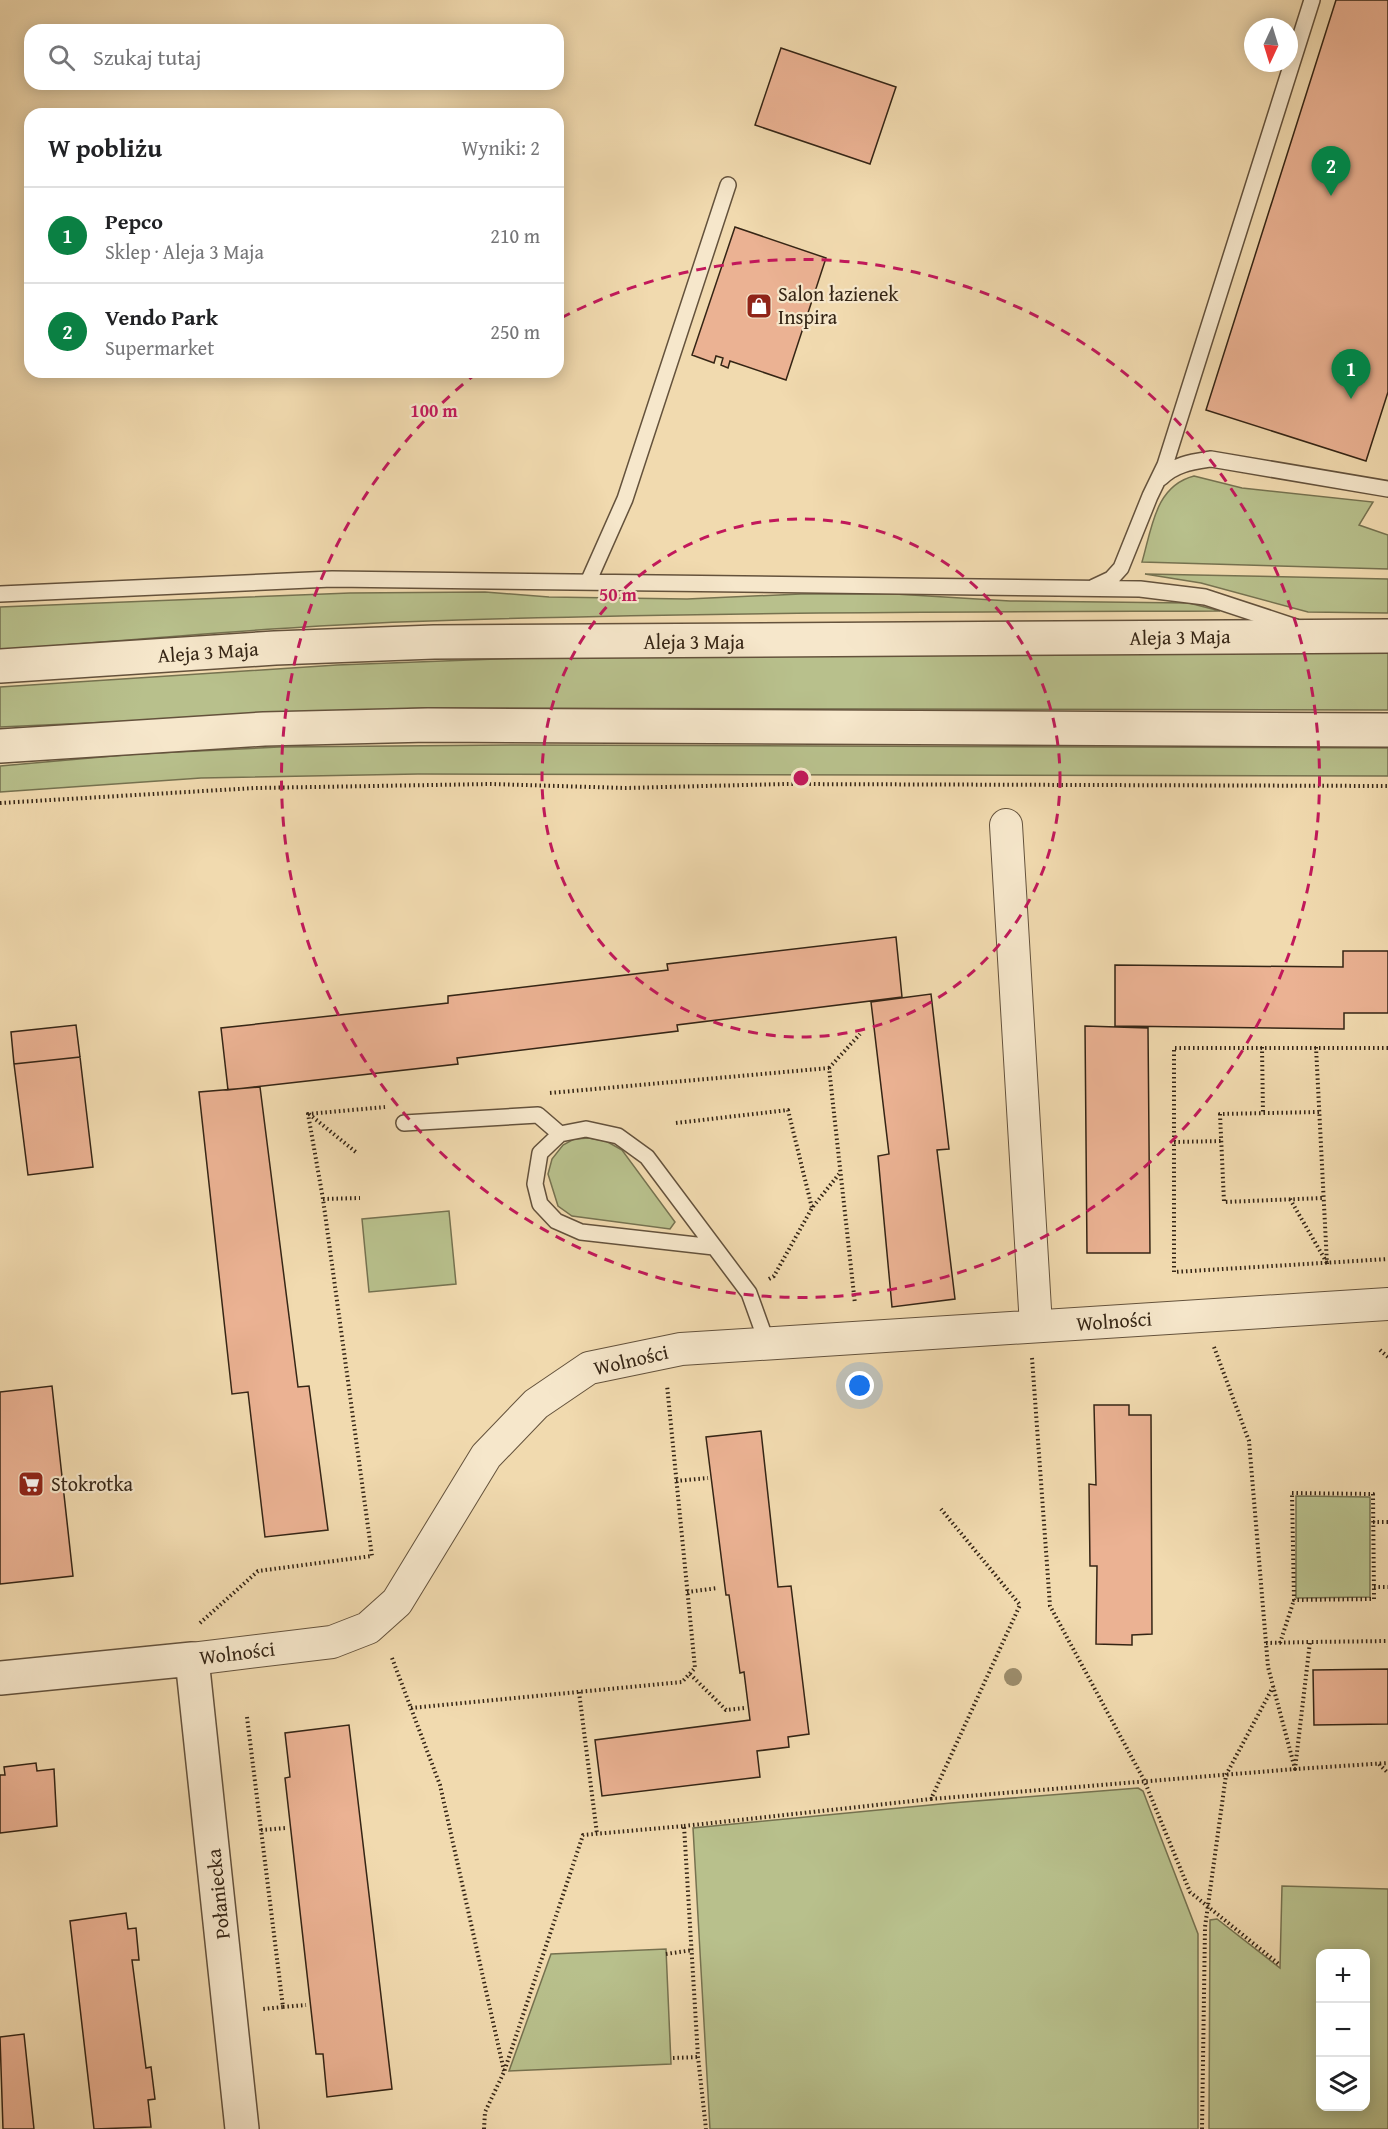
<!DOCTYPE html>
<html lang="pl">
<head>
<meta charset="utf-8">
<style>
  body { margin:0; font-family:"Gentium Book Plus",serif; background:#f6f6f6; color:#202124 }
  .controls { position:absolute; right:18px; bottom:18px; display:grid; overflow:hidden; border-radius:12px; box-shadow:0 3px 15px #0003 }
  .controls button { width:54px; height:54px; display:grid; place-items:center; padding:0; border:0; border-bottom:2px solid #e0e0e0; background:#fff; color:#202124; font:30px sans-serif }
  .compass { position:absolute; left:1244px; top:18px; width:54px; height:54px; border-radius:50%; background:#fff; box-shadow:0 3px 15px #0003; rotate:184deg }
  .you { position:absolute; left:860px; top:1386px; width:21px; height:21px; margin:-15px; border:4px solid #fff; border-radius:50%; background:#1a73e8; box-shadow:0 0 0 9px #1a73e833 }
  .badge { display:grid; place-items:center; width:39px; height:39px; border-radius:50%; background:#0b8043; color:#fff; font-size:20px; font-weight:700 }
  .pin { position:absolute; translate:-50% -50px; filter:drop-shadow(0 2px 3px #0008) }
  .pin::after { content:''; position:absolute; top:32px; width:21px; height:18px; background:inherit; clip-path:polygon(0 0,100% 0,50% 100%) }
  .list { margin:0; padding:0; list-style:none }
  h2 { display:flex; justify-content:space-between; align-items:center; height:78px; margin:0; padding:0 24px; font-size:26px }
  h2 small { font-size:20px; font-weight:400; color:#757577 }
  .list li { display:grid; grid-template-columns:39px 1fr auto; gap:18px; align-items:center; box-sizing:border-box; height:96px; padding:0 24px; border-top:2px solid #e0e0e0 }
  .list b { display:block; font-size:22px; white-space:nowrap }
  .list p { margin:0; font-size:20px; white-space:nowrap; color:#757577 }
  .list em { font-size:20px; font-style:normal; color:#757577 }
  .icon { flex:none; width:33px; height:33px; fill:none; stroke:currentColor; stroke-width:2; stroke-linecap:round; stroke-linejoin:round }
  .map { position:relative; flex:none; width:1388px; height:2129px; overflow:hidden }
  .search { position:absolute; background:#fff; box-shadow:0 3px 15px #0003; left:24px; top:24px; width:540px; height:66px; display:flex; align-items:center; gap:15px; box-sizing:border-box; padding:0 21px; border-radius:18px; color:#757577; font-size:22px }
  .panel { position:absolute; background:#fff; box-shadow:0 3px 15px #0003; left:24px; top:108px; width:540px; height:270px; border-radius:18px }
  .map>svg:first-child { display:block }
  .green { fill:#b8c08c; stroke:#767250; stroke-width:1.5; fill-rule:evenodd }
  .building { fill:#ebb293; stroke:#352515; stroke-width:1.5 }
  .lines { fill:none; stroke-linecap:round; stroke-linejoin:round }
  .service-casing { stroke:#64523c; stroke-width:18 }
  .minor-casing { stroke:#64523c; stroke-width:34 }
  .tertiary-casing { stroke:#64523c; stroke-width:36 }
  .path { stroke:#352515; stroke-width:4; stroke-dasharray:1.5 3; stroke-linecap:butt }
  .service { stroke:#f6e7cb; stroke-width:15 }
  .minor { stroke:#f6e7cb; stroke-width:32 }
  .tertiary { stroke:#f6e7cb; stroke-width:33 }
  .tree { fill:#9c8c6b }
  .ring { fill:none; stroke:#c2185b; stroke-width:3; stroke-dasharray:10 8 }
  .labels { text-anchor:middle; stroke-width:4.5; stroke-linejoin:round; paint-order:stroke }
  .poi-label { font-size:20px; fill:#352515; stroke:#f6e7cb; text-anchor:start }
  .street-label { font-size:20px; fill:#352515; stroke:#f6e7cb }
  .centre { fill:#c2185b; stroke:#f6e7cb; stroke-width:3 }
  .ring-label { font-size:18px; text-anchor:middle; font-weight:bold; fill:#c2185b; stroke:#f6e7cb; stroke-width:4.5; stroke-linejoin:round; paint-order:stroke }
</style>
</head>
<body>
<div class="map">
<svg width="1388" height="2129" viewBox="0 0 1388 2129">
  <rect width="100%" height="100%" fill="#f1daaf"/>
  <filter id="stains"><feTurbulence type="fractalNoise" baseFrequency=".00333" numOctaves="4"/><feColorMatrix values="0 0 0 0 .2 0 0 0 0 .09 0 0 0 0 .02 0 0 0 .5 -.17"/></filter>
  <radialGradient id="worn" r=".72"><stop offset=".6" stop-color="#630" stop-opacity="0"/><stop offset="1" stop-color="#630" stop-opacity=".3"/></radialGradient>
  <path class="green" d="M1194,476L1242,488L1373,502L1359,525L1388,535V569L1142,562C1152,528 1155,486 1194,476Z
    M1145,574L1388,579V613L1308,612L1201,583Z
    M485,592L549,597L687,599L801,594H895L1010,601L1189,603L1220,611C967,612 713,612 459,620C306,624 153,638 0,650V607L350,593Z
    M1388,652V710L423,708L0,727V687L337,665L574,656Z
    M519,745L1388,748V776L418,774L201,778L0,792V766L136,754L279,747Z
    M589,1138L606,1141L622,1150L675,1222L670,1229L572,1216L558,1206L548,1174L552,1159L563,1145L574,1139Z
    M449,1211L456,1284L369,1292L362,1219Z
    M1296,1496L1370,1497V1597L1296,1598Z
    M1138,1788L1143,1791L1198,1934V2129H710L693,1828L951,1803Z
    M1282,1886L1388,1889V2129H1209L1210,1920L1217,1919L1280,1968ZM1320,1954H1366V2106H1320Z
    M666,1949L671,2064L509,2071L551,1954Z"/>
  <path class="building" d="M1336,0H1388V392L1366,461L1206,410Z
    M781,48L896,87L870,164L755,125Z
    M735,227L826,258L786,380L730,361L728,368L721,365L723,358L716,356L714,363L692,355Z
    M896,937L902,997L677,1025L678,1031L457,1058L458,1064L228,1090L221,1028L448,1003V996L668,970L667,964Z
    M1343,951H1388V1013H1344V1029L1115,1026V965L1343,967Z
    M931,994L949,1149L937,1150L955,1299L892,1307L878,1156L889,1154L871,1002Z
    M76,1025L80,1057L14,1064L11,1032Z
    M1085,1026L1148,1028L1150,1253H1087Z
    M80,1057L93,1167L28,1175L14,1064Z
    M260,1087L298,1387L309,1386L328,1530L265,1537L248,1392L232,1394L199,1092Z
    M52,1386L73,1576L0,1584V1392Z
    M1094,1405H1129V1415H1151L1152,1634L1132,1635V1645L1096,1644L1097,1566H1090L1089,1484L1096,1485Z
    M761,1431L778,1587L791,1586L809,1734L788,1737L789,1747L757,1751L760,1777L602,1796L595,1740L750,1720L744,1672L740,1673L729,1595H726L706,1437Z
    M1388,1669V1724L1314,1725L1313,1670Z
    M349,1725L392,2089L327,2097L323,2054H316L285,1778L290,1777L285,1733Z
    M36,1763L37,1771L54,1769L57,1826L0,1833V1775H5L4,1767Z
    M126,1913L128,1929L136,1928L139,1960H132L146,2068L151,2067L155,2099L148,2100L151,2127L94,2129L70,1921Z
    M24,2034L34,2129H3L0,2037Z"/>
  <g class="lines">
    <g class="service-casing">
      <path id="service" d="M1161,478C1175,464 1192,462 1211,459L1388,489
        M589,580L625,499L728,185
        M1094,587L1111,579L1121,568L1150,496L1165,465L1312,0
        M0,594L332,579L1140,589L1205,597L1296,627
        M404,1123L538,1115L560,1134
        M714,1247L581,1232L556,1221L540,1204L535,1184L540,1153L560,1134L586,1129L618,1136L647,1157L749,1293L767,1343"/>
    </g>
    <g class="minor-casing">
      <path id="minor" d="M1006,825L1036,1326
        M192,1659L332,1642L368,1628L397,1602L486,1456L536,1404L589,1368L681,1349L1388,1304"/>
    </g>
    <g class="tertiary-casing">
      <path id="tertiary" d="M0,666L275,648L434,642L1388,636
        M0,746L264,729L428,725L1388,730
        M0,1678L192,1659L242,2129"/>
    </g>
    <path class="path" d="M0,803L255,788L491,784L625,788L785,784L1388,786
      M1262,1047L1263,1113
      M1316,1047L1327,1264
      M1388,1048H1174V1272L1388,1259
      M829,1068L860,1034
      M550,1093L829,1068L855,1304
      M1319,1112L1220,1114L1224,1202L1323,1198
      M309,1114L357,1153
      M676,1123L788,1110L812,1208
      M1174,1142L1222,1141
      M323,1199L360,1198
      M1290,1199L1327,1263
      M769,1279L774,1276L812,1208L839,1174
      M1214,1347L1249,1441L1268,1667L1295,1769L1388,1763
      M1380,1350L1388,1357
      M1032,1358L1050,1606L1144,1780L1190,1892L1280,1965
      M676,1481L708,1478
      M1292,1493L1373,1494L1374,1599L1294,1600Z
      M1373,1522H1388
      M1374,1587H1388
      M687,1592L718,1588
      M200,1623L258,1571L372,1556L323,1199L308,1114L385,1107
      M1266,1643L1310,1642
      M1280,1643L1294,1600
      M392,1658L440,1785L504,2071
      M690,1674L726,1710L744,1708
      M579,1692L597,1834
      M411,1708L682,1682L695,1668L667,1385
      M247,1717L283,2007L263,2009
      M1379,1764L1388,1773
      M931,1799L1295,1769L1310,1642L1388,1641
      M684,1826L931,1799L1020,1605L941,1509
      M261,1830L286,1828
      M666,1954L693,1950
      M283,2007L306,2005
      M673,2058L698,2057
      M484,2129L485,2112L504,2072L583,1835L684,1826L698,2057L706,2129
      M1202,2129L1205,1927L1226,1775L1273,1687"/>
    <use href="#service" class="service"/>
    <use href="#minor" class="minor"/>
    <use href="#tertiary" class="tertiary"/>
  </g>
  <circle class="tree" cx="1013" cy="1677" r="9"/>
  <g class="ring">
    <circle cx="801" cy="778" r="259"/>
    <path d="M561 318A519 519 0 1 1 474 375"/>
  </g>
  <defs>
    <g id="shop-square" transform="scale(1.35)"><rect x="-9" y="-9" width="18" height="18" rx="4" fill="#8f2418" stroke="#f6e7cb"/><path d="M-5-2.5h2.3a2.7 3.5 0 0 1 5.4 0H5L5.5 6h-11ZM-1.5-2.5h3a1.5 2.3 0 0 0-3 0Z" fill="#fff"/></g>
    <g id="supermarket-square" transform="scale(1.35)"><rect x="-9" y="-9" width="18" height="18" rx="4" fill="#8f2418" stroke="#f6e7cb"/><path d="M-6-5.5h2.5l.6 2H6L4.5 2H-2.5L-4.4-4H-6ZM-1.5 3.2a1.3 1.3 0 1 0 .1 0ZM3 3.2a1.3 1.3 0 1 0 .1 0Z" fill="#fff"/></g>
  </defs>
  <g fill-rule="evenodd">
    <use href="#shop-square" x="759" y="306"/>
    <use href="#supermarket-square" x="31" y="1484"/>
  </g>
  <g class="labels">
    <g class="poi-label">
      <text x="778" y="301">Salon łazienek<tspan x="778" dy="23">Inspira</tspan></text>
      <text x="51" y="1491">Stokrotka</text>
    </g>
    <g class="street-label">
      <text transform="translate(1180 637) rotate(-1)" y="7">Aleja 3 Maja</text>
      <text x="694" y="649">Aleja 3 Maja</text>
      <text transform="translate(208 652) rotate(-4)" y="7">Aleja 3 Maja</text>
      <text transform="translate(1114 1321) rotate(-4)" y="7">Wolności</text>
      <text transform="translate(631 1360) rotate(-13)" y="7">Wolności</text>
      <text transform="translate(237 1653) rotate(-7)" y="7">Wolności</text>
      <text transform="translate(218 1894) rotate(-96)" y="7">Połaniecka</text>
    </g>
  </g>
  <circle cx="801" cy="778" r="9" class="centre"/>
  <g class="ring-label">
    <text x="434" y="417">100 m</text>
    <text x="618" y="601">50 m</text>
  </g>
  <rect width="100%" height="100%" filter="url(#stains)"/>
  <rect width="100%" height="100%" fill="url(#worn)"/>
</svg>
<div class="controls">
<button>+</button>
<button>−</button>
<button><svg class="icon" aria-label="layers" viewBox="0 0 24 24"><path d="M12 4l9 5-9 5-9-5zM3 14l9 5 9-5"/></svg></button>
</div>
<svg class="compass" viewBox="-18 -18 36 36"><path d="M0-13l5 13h-10z" fill="#e53935"/><path d="M0 13l5-13h-10z" fill="#757577"/></svg>
<div class="you"></div>
<div class="pin badge" style="left:1351px;top:399px">1</div>
<div class="pin badge" style="left:1331px;top:196px">2</div>
<div class="search"><svg class="icon" aria-label="search" viewBox="0 0 24 24"><circle cx="10" cy="10" r="6"/><path d="M15 15l6 6"/></svg>Szukaj tutaj</div>
<section class="panel">
<h2>W pobliżu<small>Wyniki: 2</small></h2>
<ul class="list">
<li><span class="badge">1</span><div><b>Pepco</b><p>Sklep · Aleja 3 Maja</p></div><em>210 m</em></li>
<li><span class="badge">2</span><div><b>Vendo Park</b><p>Supermarket</p></div><em>250 m</em></li>
</ul>
</section>
</div>
</body>
</html>
